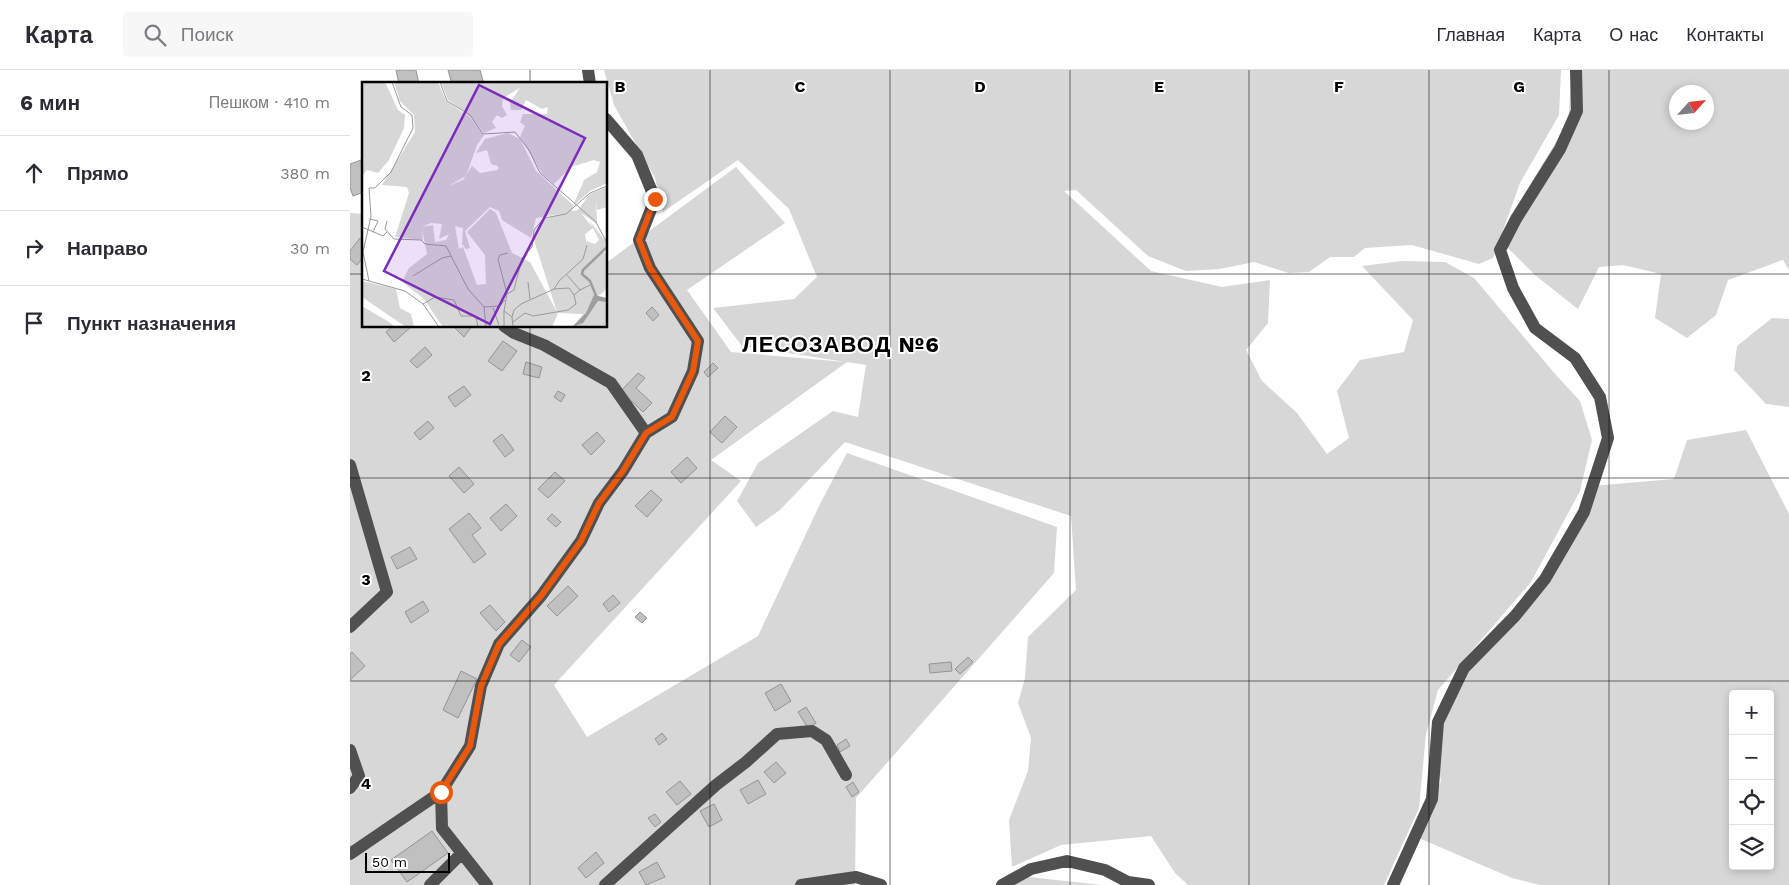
<!DOCTYPE html>
<html lang="ru">
<head>
<meta charset="utf-8">
<style>
  body { margin:0; font-family:"Work Sans",sans-serif; background:#f7f7f7; color:#2b2b33 }
  .controls { position:absolute; right:15px; bottom:15px; display:grid; overflow:hidden; border-radius:5px; box-shadow:0 2px 8px #0003 }
  .controls button { width:45px; height:45px; display:grid; place-items:center; padding:0; border:0; border-bottom:1px solid #e1e1e2; background:#fff; color:#2b2b33; font:25px sans-serif }
  .compass { position:absolute; left:1319px; top:15px; width:45px; height:45px; border-radius:50%; background:#fff; box-shadow:0 2px 8px #0003; rotate:63deg }
  .scale { position:absolute; left:15px; bottom:12px; width:85px; box-sizing:border-box; padding-left:5px; border:2px solid #000; border-top:0; font-size:14px; line-height:18px; white-space:nowrap; color:#000; -webkit-text-stroke:4px #fff; paint-order:stroke }
  .stop { position:absolute; width:15px; height:15px; margin:-11px; border:4px solid #ea580c; border-radius:50%; background:#fff }
  .stop.end { background:#ea580c; border-color:#fff; box-shadow:0 1px 5px #0008 }
  .list { margin:0; padding:0; list-style:none }
  h2 { display:flex; justify-content:space-between; align-items:center; height:65px; margin:0; padding:0 20px; font-size:21px }
  h2 small { font-size:16px; font-weight:400; color:#7c7c81 }
  .list li { display:grid; grid-template-columns:32px 1fr auto; gap:15px; align-items:center; box-sizing:border-box; height:75px; padding:0 20px; border-top:1px solid #e1e1e2 }
  .list b { display:block; font-size:19px; white-space:nowrap }
  .list em { font-size:16px; font-style:normal; color:#7c7c81 }
  .icon { flex:none; width:28px; height:28px; fill:none; stroke:currentColor; stroke-width:2; stroke-linecap:round; stroke-linejoin:round }
  .map { position:relative; flex:none; width:1439px; height:815px; overflow:hidden }
  header { display:flex; align-items:center; gap:30px; box-sizing:border-box; height:70px; padding:0 25px; background:#fff; border-bottom:1px solid #e1e1e2 }
  header strong { font-size:24px }
  nav { display:flex; gap:28px; margin-inline-start:auto; font-size:18px }
  .search { width:350px; height:45px; background:#f7f7f7; display:flex; align-items:center; gap:12px; box-sizing:border-box; padding:0 18px; border-radius:5px; color:#7c7c81; font-size:19px }
  main { display:flex }
  aside { flex:1; background:#fff }
  .map>svg:first-child { display:block }
  .green { fill:#d7d7d7; fill-rule:evenodd }
  .building { fill:#c0c0c0; stroke:#949494 }
  .lines { fill:none; stroke-linecap:round; stroke-linejoin:round }
  .minor { stroke:#505050; stroke-width:12 }
  .route { stroke:#ea580c; stroke-width:6 }
  .grid { fill:none; stroke:#000; stroke-width:1; stroke-opacity:0.55 }
  .labels { text-anchor:middle; stroke-width:4; stroke-linejoin:round; paint-order:stroke }
  .district-label { font-size:22px; font-weight:bold; letter-spacing:1px; fill:#000; stroke:#fff }
  .inset-river { fill:none; stroke:#9e9e9e; stroke-width:2.5 }
  .inset-road { fill:none; stroke:#999; stroke-width:1 }
  .view { fill:#7b2cbf; fill-opacity:0.15; stroke:#7b2cbf; stroke-width:2.5 }
  .inset-edge { fill:none; stroke:#000; stroke-width:2.5 }
  .grid-label { font-size:16px; text-anchor:middle; font-weight:bold; fill:#000; stroke:#fff; stroke-width:4; stroke-linejoin:round; paint-order:stroke }
</style>
</head>
<body>
<header>
<strong>Карта</strong>
<div class="search"><svg class="icon" aria-label="search" viewBox="0 0 24 24"><circle cx="10" cy="10" r="6"/><path d="M15 15l6 6"/></svg>Поиск</div>
<nav><a>Главная</a><a>Карта</a><a>О нас</a><a>Контакты</a></nav>
</header>
<main>
<aside>
<h2>6 мин<small>Пешком · 410 m</small></h2>
<ul class="list">
<li><svg class="icon" aria-label="ahead" viewBox="0 0 24 24"><path d="M12 20V5M6 11l6-6 6 6"/></svg><div><b>Прямо</b></div><em>380 m</em></li>
<li><svg class="icon" aria-label="right" viewBox="0 0 24 24"><path d="M7 20v-9h11M14 6l5 5-5 5"/></svg><div><b>Направо</b></div><em>30 m</em></li>
<li><svg class="icon" aria-label="arrive" viewBox="0 0 24 24"><path d="M6 21V4h12l-3 4 3 4H6"/></svg><div><b>Пункт назначения</b></div></li>
</ul>
</aside>
<div class="map">
<svg width="1439" height="815" viewBox="0 0 1439 815">
  <rect width="100%" height="100%" fill="#fff"/>
  <path class="green" d="M254,0H1211L1209,45L1170,113L1143,188L1129,194L1062,175L1015,178L1004,187H980L959,202L939,203L904,192L870,199L836,201L798,186L726,120L714,121L801,201L872,217L920,210L918,253L896,280L912,311L947,343L977,384L999,368L987,321L1010,290L1054,282L1063,250L1012,196L1052,191L1095,192L1124,208L1206,305L1230,331L1242,370L1230,421L1181,512L1088,620L1076,664L1069,738L1034,815H838L825,803L801,766L711,775L662,797L659,750L678,701L681,668L668,633L675,608L678,567L726,520L721,446L495,372L430,440L406,457L387,431L408,393L483,341L508,347L516,295L497,292L361,390L391,411L204,615L237,667L408,566L470,434L497,383L707,457L704,503L506,728L505,815H0V143L14,144V256H256V193L386,97L435,153L337,220L381,282L496,292L392,276L363,238L444,229L467,207L439,139L388,90L313,142L305,108L264,35Z
    M1222,0H1439V200L1433,190L1378,210L1366,245L1337,268L1305,248L1311,204L1273,195L1249,197L1228,239L1185,205L1157,177L1175,123L1218,52ZM1326,22H1356V52H1326Z
    M1422,248L1439,249V337L1416,334L1384,300L1387,276Z
    M1396,360L1439,444V815H1190L1162,808L1064,766L1091,711L1084,670L1110,608L1185,520L1242,416L1324,409L1337,370ZM1383,624H1420V796H1383Z
    M670,806L752,815H661Z"/>
  <path class="building" d="M46,0H66L69,14H49Z
    M98,0H130L134,14H102Z
    M11,90L14,98V122L3,126L0,118V94Z
    M10,168L14,171V186L7,195L0,189V181Z
    M302,237L309,245L303,251L296,243Z
    M43,256H60L61,257L44,272L36,262Z
    M103,256H122L114,267Z
    M153,271L167,281L152,301L138,291Z
    M75,277L82,285L67,298L60,291Z
    M176,292L192,297L189,308L173,304Z
    M363,293L368,298L358,307L354,302Z
    M288,303L295,308L286,318L302,333L293,342L271,321Z
    M114,316L121,325L105,337L98,327Z
    M208,321L215,325L211,332L204,327Z
    M375,346L387,357L372,373L360,362Z
    M78,351L84,358L70,370L64,363Z
    M247,362L255,371L241,385L232,375Z
    M152,364L164,380L155,387L143,371Z
    M337,387L347,398L331,413L321,402Z
    M109,397L124,414L114,423L99,406Z
    M205,402L215,411L198,428L188,419Z
    M301,420L312,430L297,447L285,436Z
    M156,434L167,446L151,461L140,448Z
    M119,443L131,458L122,465L136,484L124,493L99,459Z
    M202,444L211,452L206,457L197,449Z
    M60,477L67,489L47,499L41,487Z
    M218,516L228,526L207,546L197,536Z
    M263,525L270,533L259,542L253,534Z
    M73,531L79,541L61,553L55,542Z
    M140,535L155,552L146,561L130,543Z
    M290,542L297,548L292,553L285,547Z
    M172,570L181,577L169,592L160,585Z
    M2,582L15,596L0,610V584Z
    M618,587L623,592L610,604L605,599Z
    M601,592L602,601L580,603L579,594Z
    M111,601L127,609L108,648L93,640Z
    M431,614L441,631L425,641L415,623Z
    M456,637L466,653L458,658L448,642Z
    M312,663L317,669L309,675L305,669Z
    M496,669L500,676L490,682L487,675Z
    M426,692L436,703L424,713L414,702Z
    M408,710L416,724L398,734L390,720Z
    M330,711L341,724L327,735L316,722Z
    M503,712L509,722L502,727L496,717Z
    M364,734L372,750L359,757L350,741Z
    M305,744L311,752L305,757L298,748Z
    M82,761L98,783L57,812L41,790Z
    M246,782L254,793L236,808L228,798Z
    M307,792L315,807L296,815L289,802Z"/>
  <g class="lines">
    <path class="minor" d="M238,0L240,14
      M154,256L164,263L194,275L261,313L296,363
      M0,395L37,522L0,557
      M0,680L9,706L0,718
      M91,722L92,758L137,815
      M0,784L91,722L120,676L131,616L149,574L191,526L231,471L249,433L273,401L296,363L322,347L343,301L348,271L300,198L289,170L305,129L287,85L256,49
      M80,815L112,783
      M255,815L366,715L396,692L427,664L462,661L476,670L496,705
      M451,815L506,807L531,815
      M652,815L681,799L717,791L755,800L778,812L799,815
      M1043,815L1082,729L1088,652L1114,598L1165,546L1195,509L1234,442L1258,368L1250,327L1225,288L1185,258L1163,218L1150,180L1166,149L1210,79L1227,41L1226,0"/>
  </g>
  <g class="lines">
    <path class="route" d="M91,722L120,676L131,616L149,574L191,526L231,471L249,433L273,401L296,363L322,347L343,301L348,271L300,198L289,170L305,129"/>
  </g>
  <path class="grid" d="M180,0V14M360,0V815M540,0V815M720,0V815M899,0V815M1079,0V815M1259,0V815M0,204H14M256,204H1439M180,256V815M0,408H1439M0,611H1439"/>
  <g class="labels">
    <g class="district-label">
      <text x="491" y="282">ЛЕСОЗАВОД №6</text>
    </g>
  </g>
  <g transform="translate(12 12)">
    <rect width="245" height="245" fill="#fff"/>
    <path d="M0,0H23L36,28L43,33L42,46L27,78L16,91L5,88L0,94ZM32,0H76L84,19L108,35L122,53L115,63L104,94L86,104L101,98L110,84L118,91L136,88V84L129,82L125,68L114,71L123,57L146,51L158,57L174,89L211,123L210,129L216,128L228,112L245,105V125L235,128L234,117L235,142L219,131L231,146L223,152L224,159L233,162L237,158L227,138L245,161L240,170L245,171V207L235,215L245,216V245H211L221,232L196,231L190,245H81L62,217L40,200L47,186L65,172L60,146L61,158L33,155L47,111L45,105L20,103L53,50L52,33L38,19ZM128,125L137,129L140,138L169,156L174,136L199,132L182,137L171,155L195,230L168,180L150,171L134,131L128,127L105,150L123,173L124,202L115,203L101,165L97,167L93,144L101,146L100,162L104,167L108,166L103,149ZM69,141L80,142L77,157L87,152L84,158L73,160L71,143L60,145ZM79,0H245V101L228,109L211,124L222,98L235,90L238,80L232,78L209,85L192,102L181,93L158,55L163,44L158,40L161,32H185L186,25L180,27L164,18L159,28H149L148,21L158,6L141,16L140,24L145,33L140,36L135,33L130,40L134,46L122,51L109,35L86,18ZM0,199L34,207L38,226L49,232L52,245H44L0,215ZM0,224L27,240L33,245H0Z" fill="#d7d7d7" fill-rule="evenodd"/>
    <path d="M232,213L245,216V220L236,219L221,241L210,245L224,231Z" fill="#9e9e9e"/>
    <path class="inset-river" d="M235,216L228,199L220,192L221,188L245,165"/>
    <path class="inset-road" d="M78,0L85,19L108,33L121,52L153,50L167,68L178,91L234,140L245,161M8,137L16,139L11,150M25,139L23,147L32,157L59,158L63,162L84,164L106,207L122,225L124,245M0,145L21,154L25,150M205,193L218,208L228,203M51,194L80,176L89,174M0,197L43,209L61,222L77,245M7,199L1,170L9,134L7,106H13L29,90L51,46L50,33L39,25L30,0M166,200L168,217M192,207L207,206L212,213M145,212L152,208L160,176L170,165L172,148L182,136L204,132L228,111L245,104M145,212L136,177L138,173L146,171M145,212L142,229L150,235L151,245M61,222L73,215L92,218L99,234H114L116,245M122,225L138,224L143,218M131,226L137,243M150,235L152,228L159,222L192,207L197,199L221,177L225,163M151,240L163,231L171,234L206,228L214,222L212,213L218,208M124,245H145M142,245V229"/>
    <path class="view" d="M117,3L223,56L128,242L22,189Z"/>
    <rect width="245" height="245" class="inset-edge"/>
  </g>
  <g class="grid-label">
    <text x="270" y="22">B</text>
    <text x="450" y="22">C</text>
    <text x="630" y="22">D</text>
    <text x="809" y="22">E</text>
    <text x="989" y="22">F</text>
    <text x="1169" y="22">G</text>
    <text x="16" y="311">2</text>
    <text x="16" y="515">3</text>
    <text x="16" y="719">4</text>
  </g>
</svg>
<div class="controls">
<button>+</button>
<button>−</button>
<button><svg class="icon" aria-label="locate" viewBox="0 0 24 24"><circle cx="12" cy="12" r="6"/><path d="M12 2v4M12 18v4M2 12h4M18 12h4"/></svg></button>
<button><svg class="icon" aria-label="layers" viewBox="0 0 24 24"><path d="M12 4l9 5-9 5-9-5zM3 14l9 5 9-5"/></svg></button>
</div>
<svg class="compass" viewBox="-18 -18 36 36"><path d="M0-13l5 13h-10z" fill="#e53935"/><path d="M0 13l5-13h-10z" fill="#7c7c81"/></svg>
<div class="scale">50 m</div>
<div class="stop" style="left:91px;top:722px"></div>
<div class="stop end" style="left:305px;top:129px"></div>
</div>
</main>
</body>
</html>
